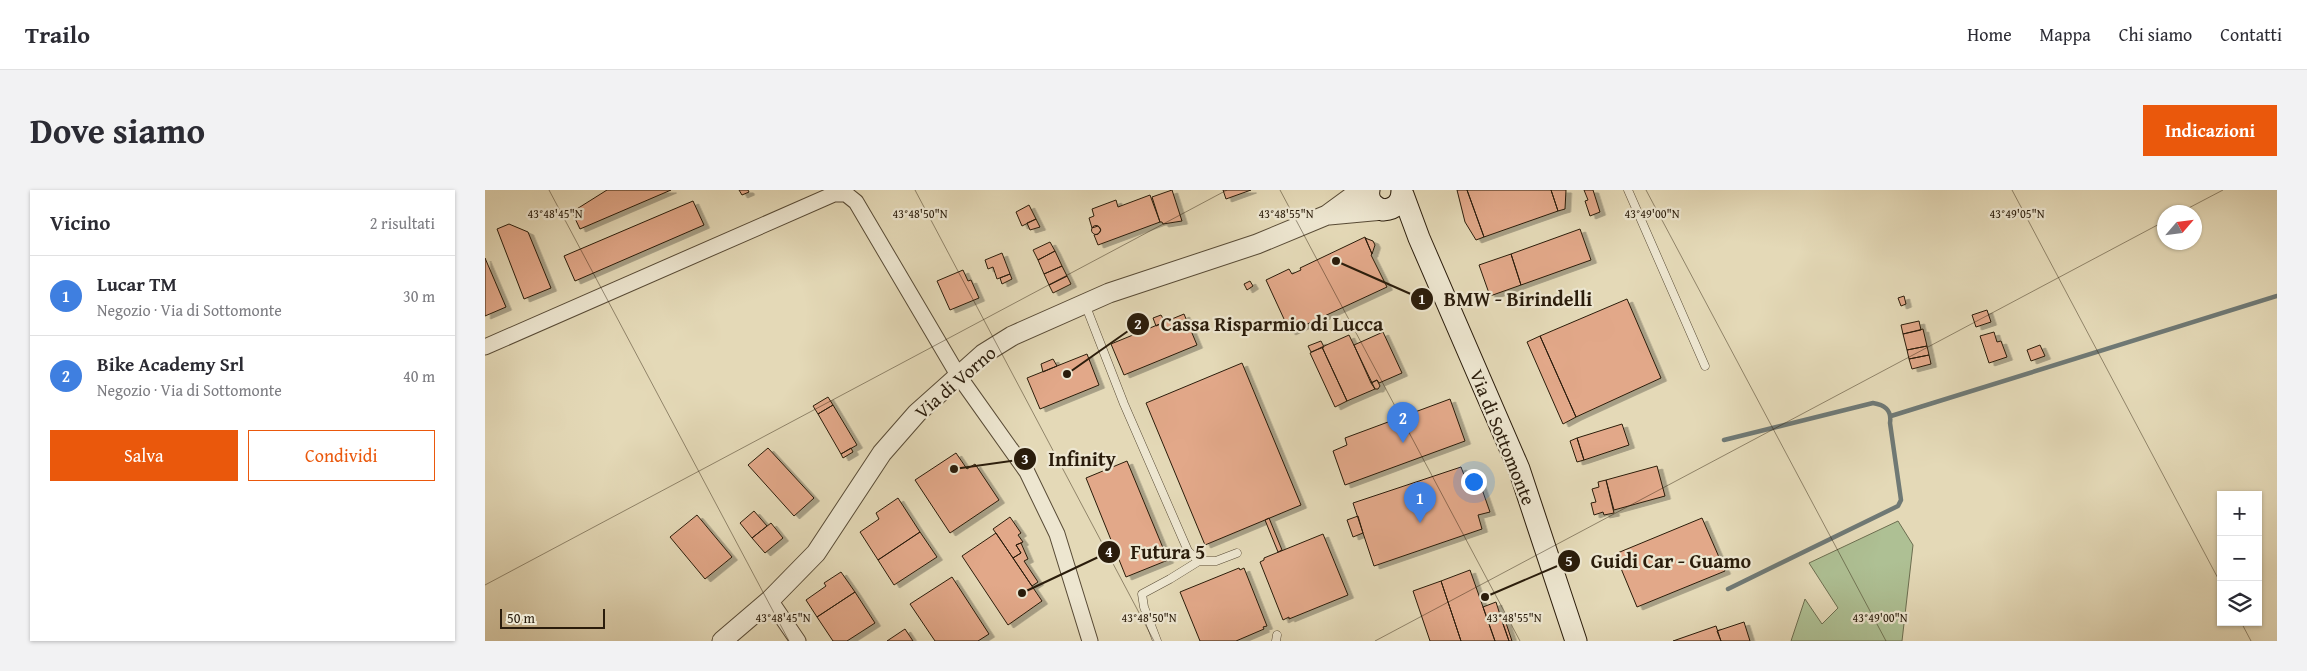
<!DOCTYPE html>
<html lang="it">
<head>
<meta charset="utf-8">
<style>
  body { margin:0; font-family:"Gentium Book Plus",serif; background:#f2f2f3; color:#2b2b33 }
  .controls { position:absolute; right:15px; bottom:15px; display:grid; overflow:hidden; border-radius:0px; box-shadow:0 1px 4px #0004 }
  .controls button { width:45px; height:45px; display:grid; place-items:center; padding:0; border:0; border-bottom:1px solid #e1e1e2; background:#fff; color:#2b2b33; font:25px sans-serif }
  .compass { position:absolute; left:1672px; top:15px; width:45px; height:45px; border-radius:50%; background:#fff; box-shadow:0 1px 4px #0004; rotate:62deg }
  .scale { position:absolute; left:15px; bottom:12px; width:105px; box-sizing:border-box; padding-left:5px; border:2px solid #2a1c0b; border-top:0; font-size:14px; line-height:18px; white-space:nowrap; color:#2a1c0b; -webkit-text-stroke:4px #ede6d0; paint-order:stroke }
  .you { position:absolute; left:988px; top:291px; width:18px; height:18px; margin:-12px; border:4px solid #fff; border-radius:50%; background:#1a73e8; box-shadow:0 0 0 8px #1a73e833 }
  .badge { display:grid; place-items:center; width:32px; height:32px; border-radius:50%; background:#ea580c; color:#fff; font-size:16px; font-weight:700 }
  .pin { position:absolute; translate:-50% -41px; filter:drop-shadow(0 1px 2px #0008) }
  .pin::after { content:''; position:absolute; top:26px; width:18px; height:15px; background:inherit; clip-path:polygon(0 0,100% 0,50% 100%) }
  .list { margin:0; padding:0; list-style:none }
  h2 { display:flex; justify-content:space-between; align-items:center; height:65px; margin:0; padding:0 20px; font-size:21px }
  h2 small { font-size:16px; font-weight:400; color:#7c7c81 }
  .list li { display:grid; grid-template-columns:32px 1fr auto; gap:15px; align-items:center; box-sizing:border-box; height:80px; padding:0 20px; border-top:1px solid #e1e1e2 }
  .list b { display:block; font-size:19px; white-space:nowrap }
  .list p { margin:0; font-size:16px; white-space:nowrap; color:#7c7c81 }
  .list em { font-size:16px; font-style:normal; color:#7c7c81 }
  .actions { display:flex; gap:10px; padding:15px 20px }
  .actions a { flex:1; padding:11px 0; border:1px solid #ea580c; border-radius:0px; text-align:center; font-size:18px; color:#ea580c }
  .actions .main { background:#ea580c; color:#fff }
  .icon { flex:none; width:28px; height:28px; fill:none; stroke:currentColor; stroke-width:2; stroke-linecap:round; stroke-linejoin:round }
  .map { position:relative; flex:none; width:1792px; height:451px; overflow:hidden; border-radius:0px }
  header { display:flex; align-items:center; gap:30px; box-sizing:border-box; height:70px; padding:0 25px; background:#fff; border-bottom:1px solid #e1e1e2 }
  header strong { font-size:24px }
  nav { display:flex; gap:28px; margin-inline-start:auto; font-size:18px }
  .intro { display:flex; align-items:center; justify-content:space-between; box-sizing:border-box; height:120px; padding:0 30px }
  h1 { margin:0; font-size:35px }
  .button { padding:12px 22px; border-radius:0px; background:#ea580c; color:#fff; font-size:18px; font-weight:700 }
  main { display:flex; gap:30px; padding:0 30px }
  aside { flex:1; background:#fff; border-radius:0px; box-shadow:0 1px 4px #0004 }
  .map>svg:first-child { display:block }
  .green { fill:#aec094; stroke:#6c6e50 }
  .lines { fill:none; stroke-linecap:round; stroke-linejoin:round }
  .stream { stroke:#6f7975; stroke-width:4.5 }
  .building { fill:#e2a889; stroke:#2a1c0b; filter:url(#shadow) }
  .service-casing { stroke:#584b36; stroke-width:9 }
  .minor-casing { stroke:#584b36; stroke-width:17 }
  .tertiary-casing { stroke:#584b36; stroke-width:21 }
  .secondary-casing { stroke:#2a1c0b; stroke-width:23 }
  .service { stroke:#ede6d0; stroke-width:8 }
  .minor { stroke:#ede6d0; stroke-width:15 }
  .tertiary { stroke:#ede6d0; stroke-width:19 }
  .secondary { stroke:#ede6d0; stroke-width:21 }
  .ticks { fill:none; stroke:#2a1c0b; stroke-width:1; stroke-opacity:0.45 }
  .labels { text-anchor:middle; stroke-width:4.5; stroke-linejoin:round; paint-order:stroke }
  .street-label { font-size:19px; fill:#2a1c0b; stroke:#ede6d0 }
  .ticks-label { font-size:12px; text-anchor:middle; fill:#2a1c0b; stroke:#ede6d0; stroke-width:4.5; stroke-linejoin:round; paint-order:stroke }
  .leader { fill:none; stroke:#2a1c0b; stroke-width:2 }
  .callout-dot { fill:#2a1c0b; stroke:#ede6d0; stroke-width:2 }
  .mark-label { font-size:15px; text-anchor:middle; font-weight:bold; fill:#fff }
  .callout-label { font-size:20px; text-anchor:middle; font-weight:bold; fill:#2a1c0b; stroke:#ede6d0; stroke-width:4.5; stroke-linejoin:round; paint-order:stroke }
</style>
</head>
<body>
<header>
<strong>Trailo</strong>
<nav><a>Home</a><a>Mappa</a><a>Chi siamo</a><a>Contatti</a></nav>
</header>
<div class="intro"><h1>Dove siamo</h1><a class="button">Indicazioni</a></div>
<main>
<aside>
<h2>Vicino<small>2 risultati</small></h2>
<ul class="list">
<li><span class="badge" style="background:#3f7fe0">1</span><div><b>Lucar TM</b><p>Negozio · Via di Sottomonte</p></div><em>30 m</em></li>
<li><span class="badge" style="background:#3f7fe0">2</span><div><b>Bike Academy Srl</b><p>Negozio · Via di Sottomonte</p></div><em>40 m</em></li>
</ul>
<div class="actions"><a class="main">Salva</a><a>Condividi</a></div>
</aside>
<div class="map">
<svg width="1792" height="451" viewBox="0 0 1792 451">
  <defs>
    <filter id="shadow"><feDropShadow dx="5.5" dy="3" stdDeviation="0" flood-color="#0004"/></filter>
  </defs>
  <rect width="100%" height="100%" fill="#e4d9b7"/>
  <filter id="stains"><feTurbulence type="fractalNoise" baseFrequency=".004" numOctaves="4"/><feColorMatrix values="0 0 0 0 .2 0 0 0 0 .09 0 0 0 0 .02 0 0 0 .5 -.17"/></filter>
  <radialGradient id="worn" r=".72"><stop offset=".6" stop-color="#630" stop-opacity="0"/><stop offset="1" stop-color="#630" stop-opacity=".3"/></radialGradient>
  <path class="green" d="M1413,331L1428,355L1417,451H1306L1320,409L1337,434L1353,418L1324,373Z"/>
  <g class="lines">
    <path class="stream" d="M1406,226L1792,106
      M1239,250L1388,213C1400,215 1407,220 1405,233L1416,310L1413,316L1243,399"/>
  </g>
  <path class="building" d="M122,0H186L95,39L87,22Z
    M254,0H263L264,2L257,5Z
    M687,0L697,31L678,34L677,32H675L667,7Z
    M738,0H766L741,9Z
    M972,0H982L999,47L991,50L980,32Z
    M982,0H1066L1073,21L999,47Z
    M1066,0H1081L1080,19L1073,21Z
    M1099,0H1108L1115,22L1105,26L1100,11L1103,10Z
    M665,5L675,32L613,55L609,45L613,44L616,40L613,36L607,38L604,28L609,26L607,19L631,10L633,17Z
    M208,11L219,35L90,91L79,66Z
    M544,15L551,29L537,36L531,22Z
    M551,29L555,37L545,40L542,33Z
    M24,34L43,42L66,98L39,109L12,39Z
    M606.5 40a4.5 4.5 0 1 1 9 0a4.5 4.5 0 1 1-9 0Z
    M1095,39L1106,70L1036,95L1026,64Z
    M880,47L887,64L886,65L902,97L805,142L781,90L804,79L807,84L816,80L815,78Z
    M880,48L888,51L890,55L887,64Z
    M565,52L570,61L553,70L548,60Z
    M570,61L577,76L559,84L553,70Z
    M517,63L525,84L512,89L508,77L503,79L500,70Z
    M1026,64L1036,95L1005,106L994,75Z
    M0,68L21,117L0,126Z
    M577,76L582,86L564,95L559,84Z
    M478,80L483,91L486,90L494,108L465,120L452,91Z
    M525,84L527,89L517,94L515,88Z
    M582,86L586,94L568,103L564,95Z
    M765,91L768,96L762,100L759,94Z
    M1419,106L1421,114L1416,116L1413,108Z
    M1142,109L1176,188L1091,227L1055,146Z
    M1502,120L1506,132L1491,137L1487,125Z
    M699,124L712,155L639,185L626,154Z
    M676,125L680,132L671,136L668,128Z
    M1434,131L1436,140L1418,144L1416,135Z
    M1438,139L1442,156L1422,160L1418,144Z
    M898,142L917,183L894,193L892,190L886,193L869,155Z
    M1509,142L1512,152L1516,151L1522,167L1504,173L1495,146Z
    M864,145L890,199L862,211L837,157Z
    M1055,146L1091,227L1078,234L1042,152Z
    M836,151L839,157L826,162L823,156Z
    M1555,155L1560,166L1546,171L1542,160Z
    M1442,156L1444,165L1424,169L1422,160Z
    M837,157L862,211L850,217L825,163Z
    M602,164L614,195L555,219L542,188Z
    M1444,165L1446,174L1427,179L1424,169Z
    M568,169L572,176L558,182L556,174Z
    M757,173L816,315L720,355L661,213Z
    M892,190L895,196L893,199H890L886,193Z
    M343,207L348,215L333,224L328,216Z
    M965,209L980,251L860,295L848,261L862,255L860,248Z
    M348,215L372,255L356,264L333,224Z
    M1137,234L1144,255L1099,270L1092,248Z
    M1092,248L1099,270L1092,272L1085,251Z
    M283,258L329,308L309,326L263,275Z
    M366,258L368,262L358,268L356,264Z
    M471,263L482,279L490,274L514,310L465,343L430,290Z
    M642,271L683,370L641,387L601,288Z
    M1172,276L1180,306L1129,320L1121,290Z
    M976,277L981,290L992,285L1005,322L993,325L997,339L889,376L868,313Z
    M1121,290L1129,323L1119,325L1118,322L1109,325L1106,313L1111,312L1107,299L1114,297L1113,292Z
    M413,308L435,342L393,370L375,342L394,329L391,323Z
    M269,321L282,336L267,348L255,333Z
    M212,325L247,367L220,389L185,347Z
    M873,326L878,343L868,347L862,330Z
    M525,327L536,343L533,345L538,352L531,355L536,363L528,368L508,339Z
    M784,328L797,360L793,362L780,330Z
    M1217,328L1240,381L1152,417L1130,364Z
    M286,333L298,348L280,363L267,348Z
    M435,342L452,367L409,395L393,370Z
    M511,343L557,411L523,435L477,366Z
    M838,344L863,405L804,429V427L798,430L775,372L779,370V368Z
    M536,353L543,369L539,371L553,392L547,396L528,368L536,363L531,355Z
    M754,378L755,380L759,378L782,436L778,437L779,439L751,451H715L695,402Z
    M985,380L998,417L1010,451H976L956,391Z
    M356,382L370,402L332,427L321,410L341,396L339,393Z
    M467,387L504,444L493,451H450L425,414Z
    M956,391L976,451H945L944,448L928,401Z
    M370,402L390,433L362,451H348L332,427Z
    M1011,412L1016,428L1024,451H1010L998,417Z
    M1019,427L1027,451H1024L1016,428Z
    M1259,432L1265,451H1236L1232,441Z
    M1231,436L1236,451H1188Z
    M420,439L428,451H402Z"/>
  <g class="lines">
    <g class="service-casing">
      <path id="service" d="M1143,0L1220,176
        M600,114L639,214L703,361L714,371H731L752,363
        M672,451L659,417L657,404L685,389L714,371
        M791,451L792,445"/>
    </g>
    <g class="minor-casing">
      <path id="minor" d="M0,157L349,4H361L371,12L473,185L542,282L572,344L605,451
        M285,410L313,451"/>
    </g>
    <g class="tertiary-casing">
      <path id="tertiary" d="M844,25L898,20
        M237,451L285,410L331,363L397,263L432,223L498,164L527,146L624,103L772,54L842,25L876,0"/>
    </g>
    <g class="secondary-casing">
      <path id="secondary" d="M884,0C882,11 889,17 898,20C911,19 917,12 917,0
        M917,2L934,48L1034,279L1091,451"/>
    </g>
    <use href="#service" class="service"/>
    <use href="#minor" class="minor"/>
    <use href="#tertiary" class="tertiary"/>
    <use href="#secondary" class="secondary"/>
  </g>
  <path class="ticks" d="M64,0L304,451M430,0L669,451M795,0L1035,451M1161,0L1401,451M1527,0L1736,394M1696,22L1738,0M0,395L742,0M1756,432L1766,451M890,451L1680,31"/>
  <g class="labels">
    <g class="street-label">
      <text transform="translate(470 192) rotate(-41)" y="7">Via di Vorno</text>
      <text transform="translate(1018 247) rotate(68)" y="7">Via di Sottomonte</text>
    </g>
  </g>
  <g class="ticks-label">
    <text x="70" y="28">43°48'45"N</text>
    <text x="435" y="28">43°48'50"N</text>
    <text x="801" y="28">43°48'55"N</text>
    <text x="1167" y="28">43°49'00"N</text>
    <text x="1532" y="28">43°49'05"N</text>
    <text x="298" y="432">43°48'45"N</text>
    <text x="664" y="432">43°48'50"N</text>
    <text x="1029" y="432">43°48'55"N</text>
    <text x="1395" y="432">43°49'00"N</text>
  </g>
  <path class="leader" d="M851 71L937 109M582 184L653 134M469 279L540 269M537 403L624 362M1000 407L1084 371"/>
  <g class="callout-dot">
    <circle cx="851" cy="71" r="5"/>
    <circle cx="582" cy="184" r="5"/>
    <circle cx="469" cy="279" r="5"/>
    <circle cx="537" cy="403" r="5"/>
    <circle cx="1000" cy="407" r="5"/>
    <circle cx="937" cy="109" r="12"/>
    <circle cx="653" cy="134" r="12"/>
    <circle cx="540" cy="269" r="12"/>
    <circle cx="624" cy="362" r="12"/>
    <circle cx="1084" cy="371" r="12"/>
  </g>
  <g class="mark-label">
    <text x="937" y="114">1</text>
    <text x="653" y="139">2</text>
    <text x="540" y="274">3</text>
    <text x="624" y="367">4</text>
    <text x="1084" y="376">5</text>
  </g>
  <g class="callout-label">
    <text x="1033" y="116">BMW - Birindelli</text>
    <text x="787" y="141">Cassa Risparmio di Lucca</text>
    <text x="597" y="276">Infinity</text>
    <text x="683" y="369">Futura 5</text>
    <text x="1186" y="378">Guidi Car - Guamo</text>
  </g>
  <rect width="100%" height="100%" filter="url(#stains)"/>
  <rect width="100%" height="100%" fill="url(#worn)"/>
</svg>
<div class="controls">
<button>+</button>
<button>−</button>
<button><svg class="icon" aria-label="layers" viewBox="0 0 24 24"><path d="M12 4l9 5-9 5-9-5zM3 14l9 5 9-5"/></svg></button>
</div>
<svg class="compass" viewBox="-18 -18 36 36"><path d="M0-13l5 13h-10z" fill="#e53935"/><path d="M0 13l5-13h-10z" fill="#7c7c81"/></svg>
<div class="scale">50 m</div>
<div class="you"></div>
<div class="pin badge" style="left:935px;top:333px;background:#3f7fe0">1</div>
<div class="pin badge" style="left:918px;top:253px;background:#3f7fe0">2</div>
</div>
</main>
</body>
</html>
